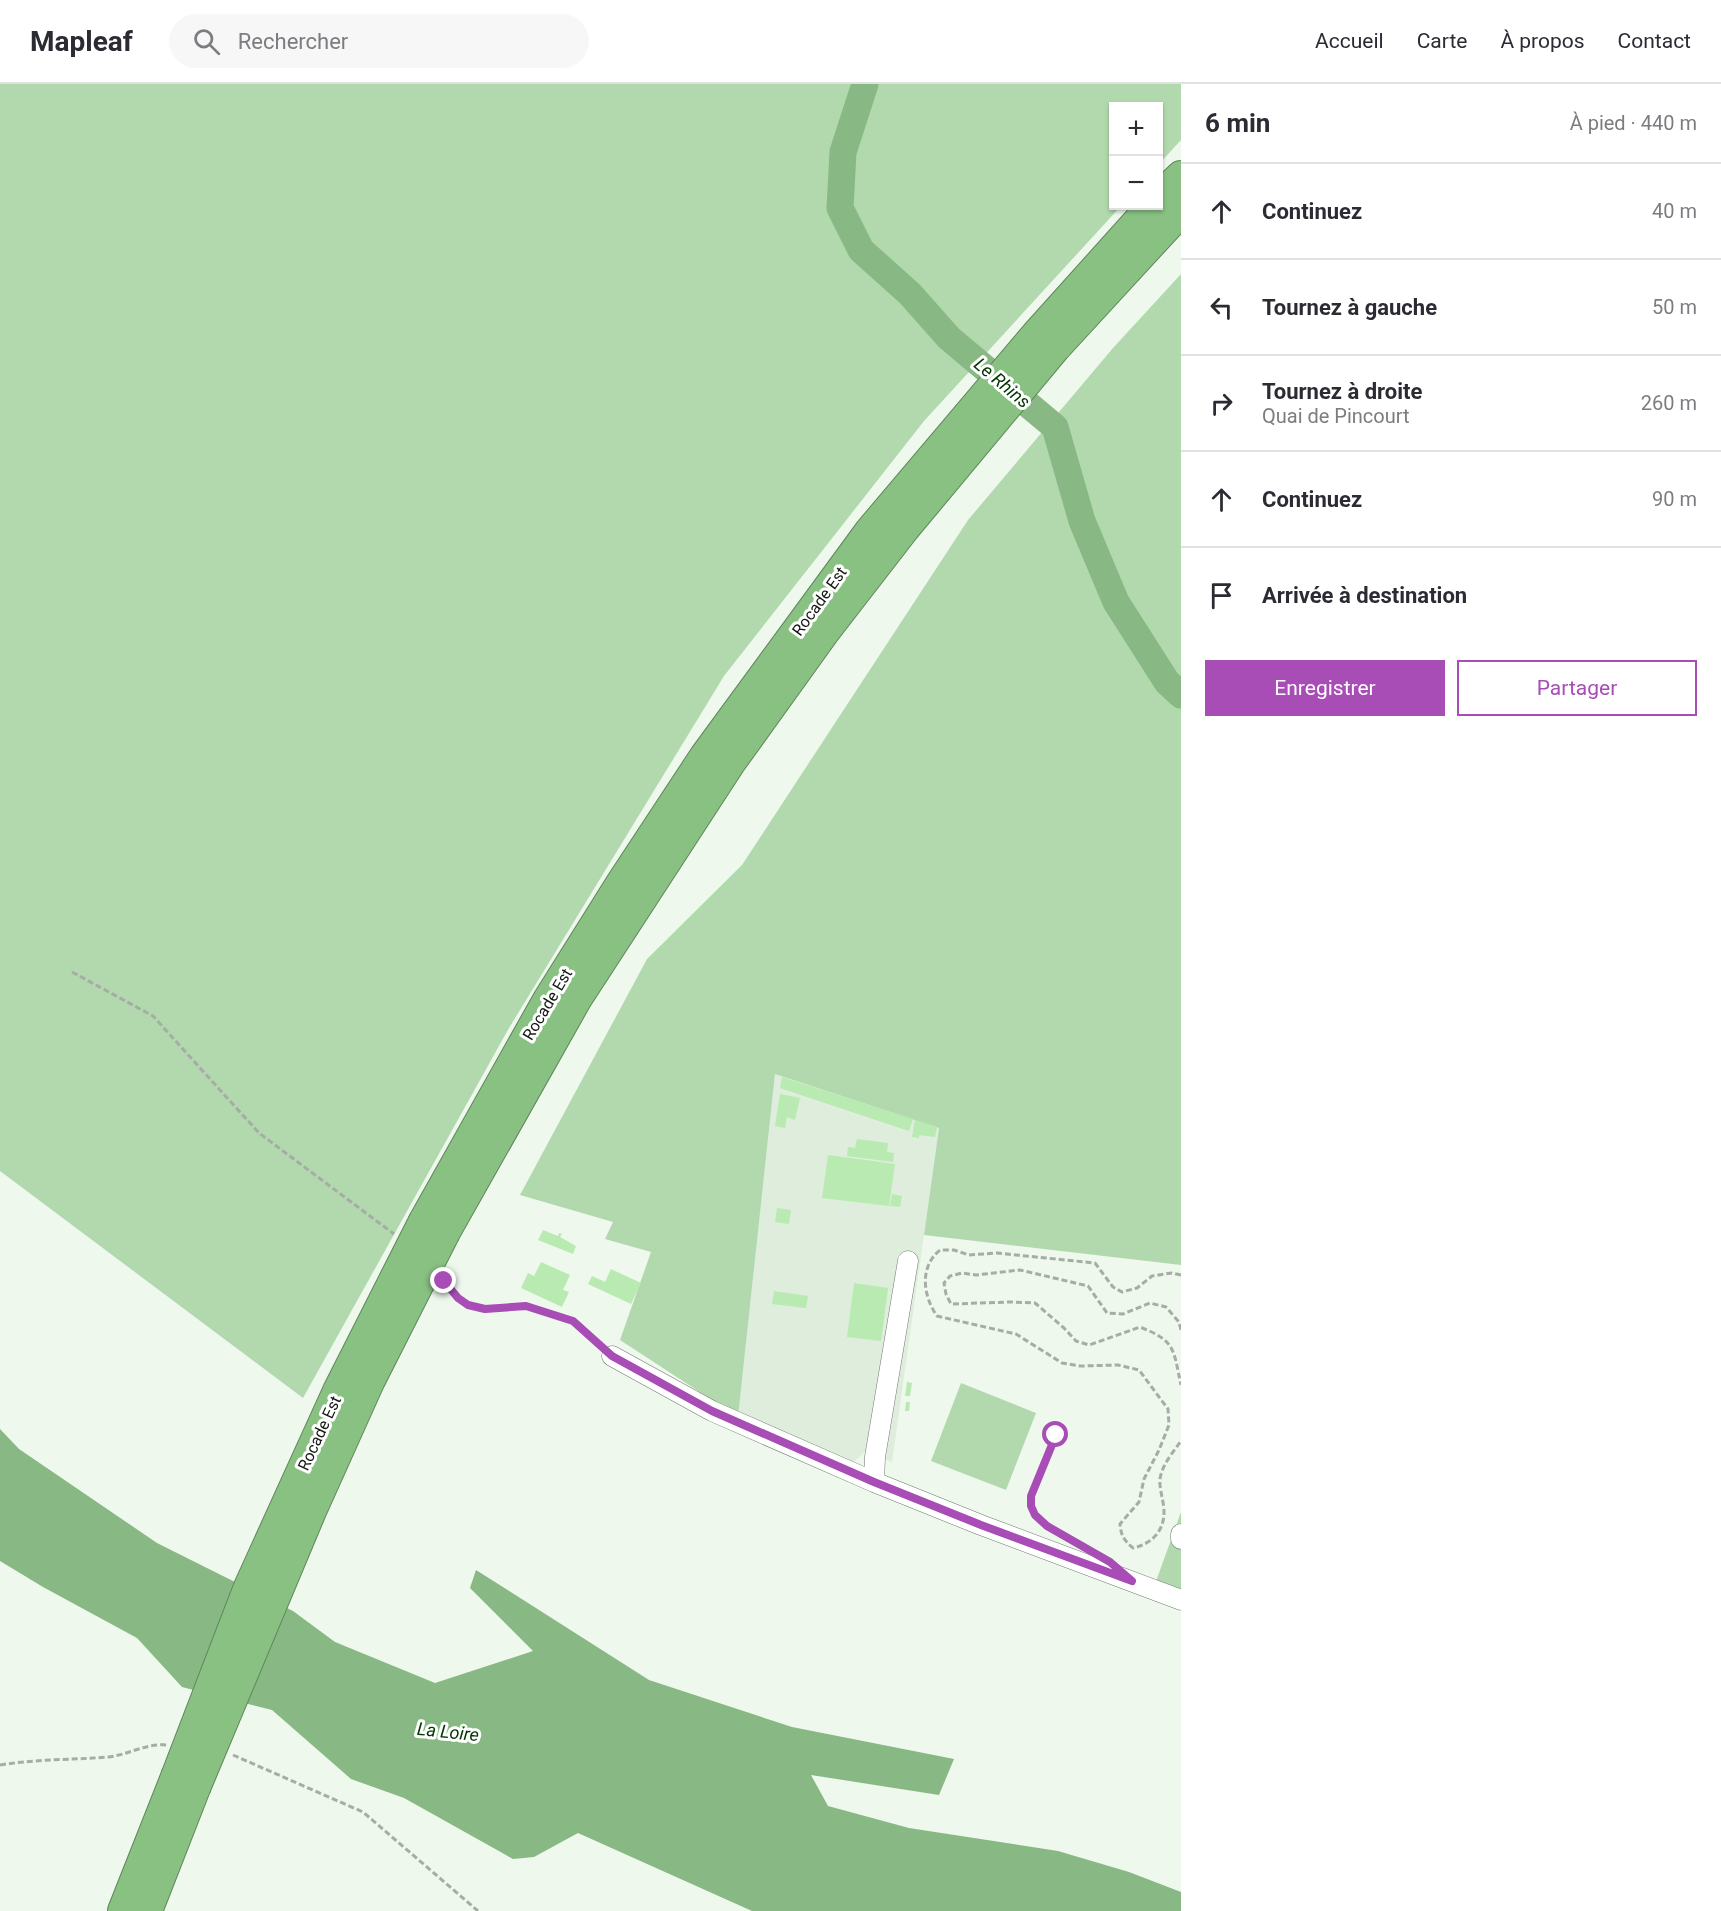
<!DOCTYPE html>
<html lang="fr">
<head>
<meta charset="utf-8">
<style>
  body { margin:0; font-family:Roboto,sans-serif; background:#f7f7f7; color:#2b2b33 }
  .controls { position:absolute; right:18px; top:18px; display:grid; overflow:hidden; border-radius:0px; box-shadow:0 2px 4px #0004 }
  .controls button { width:54px; height:54px; display:grid; place-items:center; padding:0; border:0; border-bottom:2px solid #e1e1e2; background:#fff; color:#2b2b33; font:30px sans-serif }
  .stop { position:absolute; width:18px; height:18px; margin:-14px; border:4px solid #a84cb6; border-radius:50%; background:#fff }
  .stop.end { background:#a84cb6; border-color:#fff; box-shadow:0 2px 6px #0008 }
  .list { margin:0; padding:0; list-style:none }
  h2 { display:flex; justify-content:space-between; align-items:center; height:78px; margin:0; padding:0 24px; font-size:26px }
  h2 small { font-size:20px; font-weight:400; color:#7c7c81 }
  .list li { display:grid; grid-template-columns:39px 1fr auto; gap:18px; align-items:center; box-sizing:border-box; height:96px; padding:0 24px; border-top:2px solid #e1e1e2 }
  .list b { display:block; font-size:22px; white-space:nowrap }
  .list p { margin:0; font-size:20px; white-space:nowrap; color:#7c7c81 }
  .list em { font-size:20px; font-style:normal; color:#7c7c81 }
  .actions { display:flex; gap:12px; padding:18px 24px }
  .actions a { flex:1; padding:14px 0; border:2px solid #a84cb6; border-radius:0px; text-align:center; font-size:21px; color:#a84cb6 }
  .actions .main { background:#a84cb6; color:#fff }
  .icon { flex:none; width:33px; height:33px; fill:none; stroke:currentColor; stroke-width:2; stroke-linecap:round; stroke-linejoin:round }
  .map { position:relative; flex:none; width:1181px; height:1827px; overflow:hidden }
  header { display:flex; align-items:center; gap:36px; box-sizing:border-box; height:84px; padding:0 30px; background:#fff; border-bottom:2px solid #e1e1e2 }
  header strong { font-size:28px }
  nav { display:flex; gap:33px; margin-inline-start:auto; font-size:21px }
  .search { width:420px; height:54px; background:#f7f7f7; display:flex; align-items:center; gap:15px; box-sizing:border-box; padding:0 21px; border-radius:33px; color:#7c7c81; font-size:22px }
  main { display:flex }
  aside { flex:1; background:#fff }
  .map>svg:first-child { display:block }
  .built { fill:#deeddc }
  .green { fill:#b2d9ae }
  .water { fill:#88b883 }
  .lines { fill:none; stroke-linecap:round; stroke-linejoin:round }
  .river { stroke:#88b883; stroke-width:27 }
  .building { fill:#b8eab2 }
  .minor-casing { stroke:#70796f; stroke-width:21 }
  .highway-casing { stroke:#5f855b; stroke-width:32 }
  .path { stroke:#a5ada4; stroke-width:3; stroke-dasharray:6 3; stroke-linecap:butt }
  .minor { stroke:#fff; stroke-width:20 }
  .highway { stroke:#88c182; stroke-width:30 }
  .highway-bridge-casing { stroke:#5f855b; stroke-width:32; stroke-linecap:butt }
  .highway-bridge { stroke:#88c182; stroke-width:30 }
  .route { stroke:#a84cb6; stroke-width:8 }
  .labels { text-anchor:middle; stroke-width:6; stroke-linejoin:round; paint-order:stroke }
  .street-label { font-size:16px; fill:#131612; stroke:#fff }
  .water-label { font-size:18px; font-style:italic; fill:#013601; stroke:#fff }
</style>
</head>
<body>
<header>
<strong>Mapleaf</strong>
<div class="search"><svg class="icon" aria-label="search" viewBox="0 0 24 24"><circle cx="10" cy="10" r="6"/><path d="M15 15l6 6"/></svg>Rechercher</div>
<nav><a>Accueil</a><a>Carte</a><a>À propos</a><a>Contact</a></nav>
</header>
<main>
<div class="map">
<svg width="1181" height="1827" viewBox="0 0 1181 1827">
  <rect width="100%" height="100%" fill="#eef8ed"/>
  <path class="built" d="M775,990L939,1044L892,1378L866,1367L850,1381L738,1333Z"/>
  <path class="green" d="M0,0H1181V56L1159,80L1158,22H1114V122H1121L924,337L724,592L509,944L303,1314L0,1087Z
    M1181,190V1181L924,1151L939,1044L775,990L738,1333L620,1256L651,1168L605,1155L613,1138L520,1111L647,875L742,781L968,436L1113,264Z
    M961,1299L1036,1329L1006,1406L931,1377Z
    M1181,1428V1509L1155,1500Z"/>
  <path class="water" d="M0,1345L19,1365L157,1459L293,1527L335,1558L435,1599L533,1567L470,1504L476,1486L649,1596L792,1643L954,1675L939,1711L811,1691L828,1722L909,1744L1058,1767L1129,1788L1181,1808V1827H752L578,1749L534,1773L513,1775L404,1714L351,1695L272,1626L182,1603L137,1554L43,1503L0,1477Z"/>
  <g class="lines">
    <path class="river" d="M865,0L843,68L840,124L861,166L910,210L949,254L1055,343L1082,437L1116,518L1167,598L1181,611"/>
  </g>
  <path class="building" d="M782,993L913,1035L909,1047L780,1004Z
    M780,1010L800,1014L795,1036L787,1033L785,1044L775,1042Z
    M915,1036L937,1043L935,1053L919,1051V1054L912,1053Z
    M857,1055L888,1059L887,1068L894,1069L893,1078L847,1072L848,1063L855,1064Z
    M828,1071L895,1080L889,1122L822,1114Z
    M892,1110L902,1112L900,1123L890,1122Z
    M777,1124L791,1126L789,1140L775,1138Z
    M543,1146L558,1152L559,1149L562,1150L560,1153L576,1162L573,1170L538,1156Z
    M541,1178L570,1191L563,1206L569,1208L562,1223L521,1204L528,1189L534,1192Z
    M611,1185L641,1199L631,1220L588,1200L592,1192L605,1198Z
    M854,1199L888,1204L881,1257L847,1253Z
    M774,1207L808,1212L806,1224L772,1220Z
    M907,1298L912,1299L910,1312H905Z
    M906,1318H910L909,1327H905Z"/>
  <g class="lines">
    <g class="minor-casing">
      <path id="minor" d="M612,1272L712,1327L874,1398L981,1441L1181,1516
        M874,1398L875,1373L908,1177
        M1181,1450V1455"/>
    </g>
    <g class="highway-casing">
      <path id="highway" d="M1158,114L1181,92
        M424,1137L548,916L622,798L705,672L870,447L1036,251L1152,122
        M445,1148L577,914L730,679L825,547L904,445L1055,264L1181,127
        M123,1827L176,1693
        M147,1827L195,1704"/>
    </g>
    <path class="path" d="M72,888L153,932L259,1049L394,1150
      M1181,1191L1172,1189L1152,1192L1137,1204L1122,1208L1113,1203L1095,1179L997,1169L969,1171L954,1166H940C919,1183 923,1212 937,1232L1016,1250L1062,1279L1080,1282L1118,1281L1139,1286L1168,1325L1169,1341L1159,1366L1144,1395L1139,1418L1120,1440C1121,1452 1124,1456 1133,1464C1151,1460 1164,1448 1164,1428C1164,1417 1159,1405 1160,1395C1162,1381 1173,1368 1181,1357
      M445,1198L458,1214L468,1221L485,1225L526,1222L573,1237L599,1261
      M1181,1246L1179,1238L1166,1223L1150,1219L1123,1230L1107,1229L1088,1202L1020,1186L976,1191L962,1189L950,1192L944,1199L946,1210L951,1220L1010,1218L1035,1219L1064,1244L1076,1257L1089,1261L1140,1243C1176,1257 1173,1265 1181,1301
      M1056,1351L1031,1412C1032,1438 1048,1443 1068,1454
      M233,1671L363,1728L478,1827
      M0,1681C36,1675 71,1676 108,1673C128,1671 146,1659 167,1661"/>
    <use href="#minor" class="minor"/>
    <use href="#highway" class="highway"/>
    <g class="highway-bridge-casing">
      <path id="highway-bridge" d="M176,1693L249,1503L338,1307L424,1137
        M195,1704L311,1427L369,1298L445,1148"/>
    </g>
    <use href="#highway-bridge" class="highway-bridge"/>
  </g>
  <g class="lines">
    <path class="route" d="M444,1197L458,1214L468,1221L485,1225L526,1222L573,1237L612,1272L712,1327L874,1398L981,1441L1132,1497L1110,1478L1047,1442L1035,1431L1031,1422V1412L1056,1351"/>
  </g>
  <g class="labels">
    <g class="street-label">
      <text transform="translate(819 517) rotate(-54)" y="6">Rocade Est</text>
      <text transform="translate(547 920) rotate(-59)" y="6">Rocade Est</text>
      <text transform="translate(319 1349) rotate(-65)" y="6">Rocade Est</text>
    </g>
    <g class="water-label">
      <text transform="translate(1002 299) rotate(40)" y="6">Le Rhins</text>
      <text transform="translate(448 1648) rotate(6)" y="6">La Loire</text>
    </g>
  </g>
</svg>
<div class="controls">
<button>+</button>
<button>−</button>
</div>
<div class="stop" style="left:1056px;top:1351px"></div>
<div class="stop end" style="left:444px;top:1197px"></div>
</div>
<aside>
<h2>6 min<small>À pied · 440 m</small></h2>
<ul class="list">
<li><svg class="icon" aria-label="ahead" viewBox="0 0 24 24"><path d="M12 20V5M6 11l6-6 6 6"/></svg><div><b>Continuez</b></div><em>40 m</em></li>
<li><svg class="icon" aria-label="left" viewBox="0 0 24 24"><path d="M17 20v-9H6M10 6l-5 5 5 5"/></svg><div><b>Tournez à gauche</b></div><em>50 m</em></li>
<li><svg class="icon" aria-label="right" viewBox="0 0 24 24"><path d="M7 20v-9h11M14 6l5 5-5 5"/></svg><div><b>Tournez à droite</b><p>Quai de Pincourt</p></div><em>260 m</em></li>
<li><svg class="icon" aria-label="ahead" viewBox="0 0 24 24"><path d="M12 20V5M6 11l6-6 6 6"/></svg><div><b>Continuez</b></div><em>90 m</em></li>
<li><svg class="icon" aria-label="arrive" viewBox="0 0 24 24"><path d="M6 21V4h12l-3 4 3 4H6"/></svg><div><b>Arrivée à destination</b></div></li>
</ul>
<div class="actions"><a class="main">Enregistrer</a><a>Partager</a></div>
</aside>
</main>
</body>
</html>
